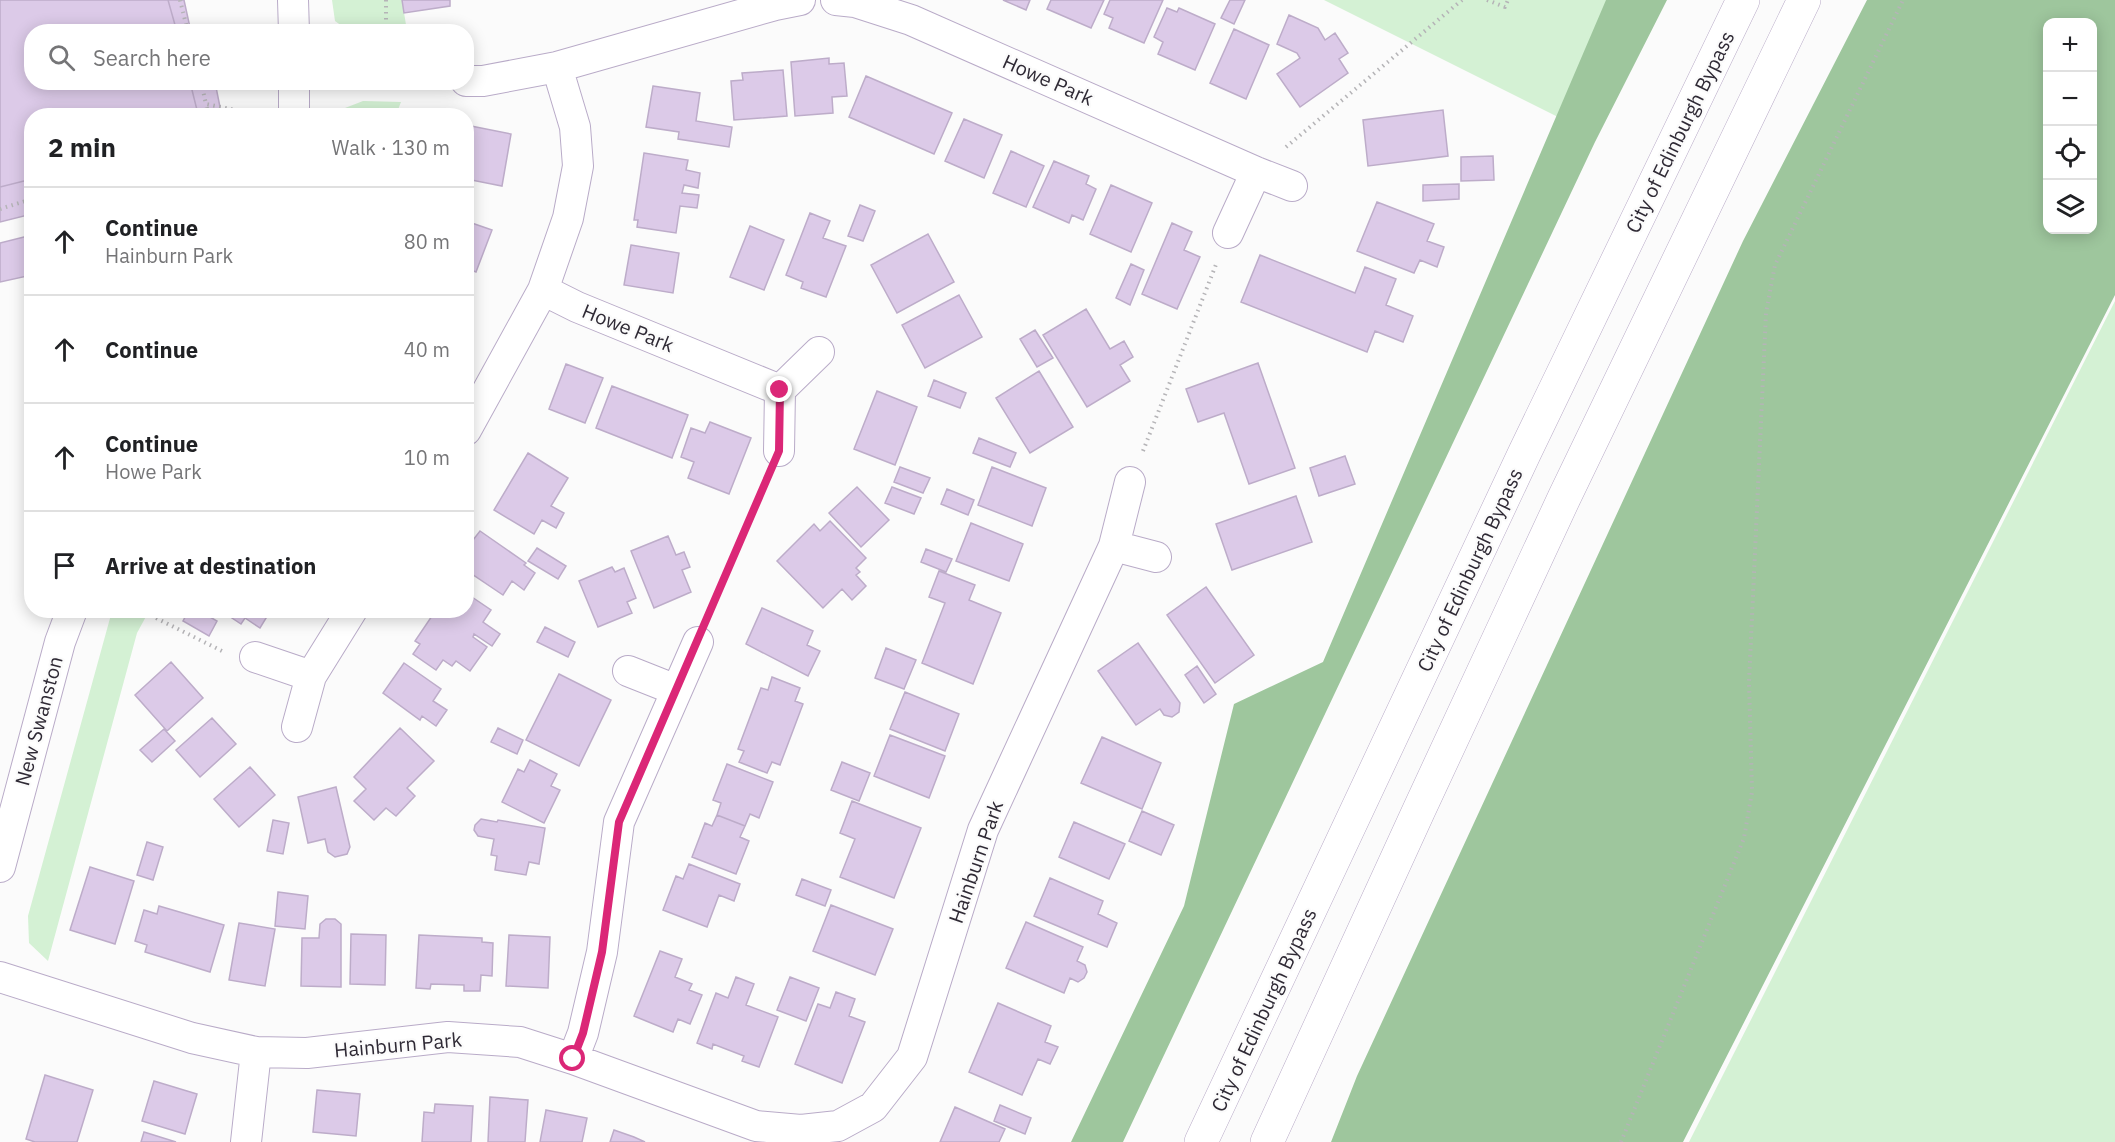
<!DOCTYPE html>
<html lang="en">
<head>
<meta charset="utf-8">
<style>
  body { margin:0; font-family:"IBM Plex Sans",sans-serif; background:#f2f2f2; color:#202124 }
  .controls { position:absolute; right:18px; top:18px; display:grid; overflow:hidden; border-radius:12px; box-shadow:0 3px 15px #0003 }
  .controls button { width:54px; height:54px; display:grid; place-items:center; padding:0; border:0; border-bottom:2px solid #e0e0e0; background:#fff; color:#202124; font:30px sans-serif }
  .stop { position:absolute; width:18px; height:18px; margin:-14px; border:4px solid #db2777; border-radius:50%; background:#fff }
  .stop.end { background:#db2777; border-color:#fff; box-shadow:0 2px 6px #0008 }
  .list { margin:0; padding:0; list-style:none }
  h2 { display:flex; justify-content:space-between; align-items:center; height:78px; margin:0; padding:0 24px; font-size:26px }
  h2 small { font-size:20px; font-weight:400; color:#757577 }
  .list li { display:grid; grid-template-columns:39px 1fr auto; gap:18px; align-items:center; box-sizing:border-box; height:108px; padding:0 24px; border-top:2px solid #e0e0e0 }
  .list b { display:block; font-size:22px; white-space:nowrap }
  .list p { margin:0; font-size:20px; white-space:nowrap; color:#757577 }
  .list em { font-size:20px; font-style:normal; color:#757577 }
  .icon { flex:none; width:33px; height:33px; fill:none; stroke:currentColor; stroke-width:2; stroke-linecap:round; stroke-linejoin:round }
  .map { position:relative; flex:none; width:2115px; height:1142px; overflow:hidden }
  .search { position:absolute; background:#fff; box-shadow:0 3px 15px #0003; left:24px; top:24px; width:450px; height:66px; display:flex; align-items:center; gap:15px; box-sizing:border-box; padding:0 21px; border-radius:24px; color:#757577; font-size:22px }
  .panel { position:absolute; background:#fff; box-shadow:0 3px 15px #0003; left:24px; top:108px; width:450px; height:510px; border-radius:24px }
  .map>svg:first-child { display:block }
  .green { fill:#d4f1d4 }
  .forest { fill:#9ec69d; fill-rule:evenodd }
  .building { fill:#dccae8; stroke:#bdacc9; stroke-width:1.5 }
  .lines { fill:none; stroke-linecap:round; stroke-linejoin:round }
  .street-casing { stroke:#b9abc8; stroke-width:32 }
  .highway-casing { stroke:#b9abc8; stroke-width:34 }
  .path { stroke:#b5b4b7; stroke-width:4; stroke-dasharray:1.5 4.5; stroke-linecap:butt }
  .street { stroke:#fff; stroke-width:30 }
  .highway { stroke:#fff; stroke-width:33 }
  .route { stroke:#db2777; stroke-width:8 }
  .labels { text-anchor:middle; stroke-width:4.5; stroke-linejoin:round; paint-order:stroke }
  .street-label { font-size:20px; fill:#2f2a35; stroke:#fbfbfb }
</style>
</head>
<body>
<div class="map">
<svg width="2115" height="1142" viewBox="0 0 2115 1142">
  <rect width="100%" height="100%" fill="#fbfbfb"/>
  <path class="green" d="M332,0H402L407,31H349L335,21Z
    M1324,0H1635L1574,125Z
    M363,101L401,102L396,115H342L345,108Z
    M2115,301V1142H1689Z
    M112,611H149L137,633L48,961L29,943L28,916Z"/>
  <path class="forest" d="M1606,0H1667L1595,142L1123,1142H1071L1184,906L1234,704L1323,662Z
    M1867,0H2115V295L1683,1142H1331L1357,1076L1743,241ZM2048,22H2092V230H2048Z"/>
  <path class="building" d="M0,0H168L177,32H32V82H190L197,110L177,116H32V179L0,187Z
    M168,0H184L191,32H177Z
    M402,0H450V6L404,13Z
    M1003,0H1030L1026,10Z
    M1051,0H1104L1091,28L1047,9Z
    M1110,0H1163L1144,43L1109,28L1113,18L1104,14Z
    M1230,0H1245L1234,24L1221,18Z
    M1167,8L1177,12L1179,8L1215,24L1195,70L1158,54L1163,42L1154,37Z
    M1289,15L1318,28L1325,40L1335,33L1348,53L1339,59L1348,73L1300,107L1277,74L1300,58L1297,53L1277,44Z
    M1234,29L1269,45L1246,99L1210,83Z
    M829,58V64L844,63L847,96L832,97L833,113L795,116L791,62Z
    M783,70L787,116L734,120L731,81L743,80L742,73Z
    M866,76L952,113L934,154L849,117Z
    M190,82H215L220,107L216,116H177L197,110Z
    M653,86L700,93L696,121L732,127L729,147L678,139L679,132L646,127Z
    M1443,110L1448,156L1368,166L1363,120Z
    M964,119L1002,135L984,178L945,161Z
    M466,125L511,134L502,186L466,179Z
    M1011,151L1044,166L1026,207L993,193Z
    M644,153L688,160L686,170L700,173L698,188L684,185L682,193L699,195L697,208L680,206L676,233L637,227L638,220H634Z
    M1493,156L1494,180L1461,181V157Z
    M1054,161L1089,176L1086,184L1096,189L1083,220L1072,215L1069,223L1033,207Z
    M32,179V214L0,222V187Z
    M1459,184V199L1423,201V185Z
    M1111,185L1152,203L1131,252L1090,234Z
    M1377,202L1434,224L1427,241L1444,247L1437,267L1420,260L1414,273L1357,251Z
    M860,205L875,211L863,241L848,236Z
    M810,213L830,221L823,238L846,246L826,297L801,288L803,282L786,275Z
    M466,221L492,230L476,272L466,268Z
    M1172,223L1192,232L1184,250L1200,257L1177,309L1142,294Z
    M750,226L784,240L764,290L730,277Z
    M928,234L954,282L897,313L871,265Z
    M32,235V275L0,282V243Z
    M631,245L679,253L673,293L624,285Z
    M1260,255L1355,293L1365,267L1396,279L1386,305L1413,316L1403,342L1375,331L1367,352L1241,302Z
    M1131,264L1144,270L1130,305L1116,298Z
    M959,295L982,337L925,368L902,325Z
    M1086,309L1110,349L1124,341L1133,357L1120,365L1130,381L1087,407L1043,335Z
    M1035,330L1053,358L1037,367L1020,339Z
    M1258,363L1295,468L1249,484L1224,413L1198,422L1186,389Z
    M566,364L603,378L585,423L549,409Z
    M1039,371L1073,427L1030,453L996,398Z
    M934,380L966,393L960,408L928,396Z
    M612,386L688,415L672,458L596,428Z
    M877,391L917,407L895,465L854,449Z
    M710,422L751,438L729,494L688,478L694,462L681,457L691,428L705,433Z
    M979,438L1016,453L1010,467L973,453Z
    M528,453L568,478L551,506L564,513L556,528L542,520L534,534L494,510Z
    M1345,456L1355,484L1319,496L1310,468Z
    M900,467L930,478L923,493L894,482Z
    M992,467L1046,488L1032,526L978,505Z
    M857,487L889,520L861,547L829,513Z
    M892,487L921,498L914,514L885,503Z
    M947,489L974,500L968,515L941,504Z
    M1296,496L1312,542L1232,570L1216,524Z
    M830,521L866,558L856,568L860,572L856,575L866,586L852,600L842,589L823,608L777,561L814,524L820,531Z
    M971,523L1023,544L1009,581L956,561Z
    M480,531L526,563L524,565L535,573L524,590L512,581L503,595L466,570V549Z
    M668,536L676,555L684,552L690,567L682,570L691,592L654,608L631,551Z
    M537,548L566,566L558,579L528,561Z
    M926,549L952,559L946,572L921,562Z
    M612,567L615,572L624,568L636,598L627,602L632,613L598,627L579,581Z
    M939,571L975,585L969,600L1001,613L973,684L922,663L945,603L929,597Z
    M1206,587L1254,655L1215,683L1167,615Z
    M466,593L491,610L483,622L500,634L492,646L474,634L473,637L487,647L470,671L456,661L452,666L443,660L436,670L413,654L420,644L415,641L436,610H466Z
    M762,608L813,631L807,645L820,651L808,676L746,644Z
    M189,610H198L217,621L209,636L183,621Z
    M220,610H271L260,628L245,618L241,624Z
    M545,627L575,642L568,657L537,642Z
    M1138,643L1180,703L1179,712L1172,717L1164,715L1160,709L1136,725L1098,671Z
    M886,648L916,660L904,689L875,678Z
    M171,662L203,698L167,731L135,695Z
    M404,663L441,689L433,701L447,710L436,726L422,716L420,720L383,693Z
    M1197,666L1216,694L1204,703L1185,675Z
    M559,674L611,700L579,766L526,740Z
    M772,677L800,688L795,701L803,704L780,765L772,762L767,773L739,762L744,751L738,749L761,688L768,690Z
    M905,692L959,714L945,751L890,729Z
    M212,718L236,744L200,777L176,750Z
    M400,728L434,761L407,788L415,796L396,816L386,808L374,820L354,801L366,789L354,777Z
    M498,728L523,740L517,754L491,742Z
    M164,729L175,741L152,762L140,750Z
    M890,735L945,756L929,798L874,776Z
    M1102,737L1161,763L1142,809L1081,783Z
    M530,760L557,774L551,786L560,790L544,823L502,802L518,769L524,772Z
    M842,762L870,773L859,801L831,790Z
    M727,764L773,782L759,818L750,814L745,826L717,815L721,803L713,800Z
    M250,767L275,795L239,827L214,799Z
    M336,787L350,847L347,854L335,857L328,852L325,839L308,843L298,797Z
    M852,801L921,828L894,898L840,877L855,839L840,833Z
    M1142,811L1174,825L1161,855L1129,841Z
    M717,815L745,826L740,837L749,841L736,874L692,857L705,823L712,826Z
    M481,819L497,822L498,820L545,828L539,864L529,862L526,875L495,870L497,856L491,855L494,839L478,836L474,830L475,825Z
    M273,820L289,823L283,854L267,851Z
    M1074,822L1125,844L1109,879L1059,857Z
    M147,842L163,847L153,880L137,875Z
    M689,864L740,884L734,901L719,895L707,927L663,910L676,876L683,879Z
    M90,867L134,881L115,944L70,930Z
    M1050,878L1103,901L1098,914L1117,923L1107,947L1034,916Z
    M802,879L831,890L825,906L796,895Z
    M278,892L308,896L305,929L275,926Z
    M831,905L893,929L875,975L813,951Z
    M159,906L224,925L210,972L145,952L147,945L135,941L144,910L157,914Z
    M326,919H335L341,924V987L301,986L302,938H319L320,924Z
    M1026,922L1083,947L1077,961L1085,965L1087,972L1084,978L1078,982L1070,978L1064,993L1006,968Z
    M239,923L275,929L265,986L229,980Z
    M351,934L386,935L385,985L350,984Z
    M419,935L482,938V942L493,943L492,976L481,975L480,991H464V985L431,984L430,989L416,988Z
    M509,935L550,937L548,988L506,986Z
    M660,951L682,959L675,977L692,984L689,990L702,995L690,1024L678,1019L673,1032L634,1016Z
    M736,977L754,984L746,1005L778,1017L759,1067L742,1061L744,1056L713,1044L712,1049L697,1043L716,993L728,998Z
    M790,977L819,988L806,1021L777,1010Z
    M836,992L855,999L849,1016L865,1022L842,1083L795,1064L818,1004L830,1008Z
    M998,1003L1051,1026L1045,1042L1058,1047L1050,1064L1038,1059L1022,1095L969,1072Z
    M45,1075L93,1090L77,1142H35L26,1139Z
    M154,1081L197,1094L185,1134L142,1121Z
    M317,1090L360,1094L356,1136L313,1132Z
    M490,1097L528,1100L525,1142H488Z
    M435,1104L473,1106L471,1142H422L424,1112L434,1113Z
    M1000,1105L1031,1118L1025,1134L994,1121Z
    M955,1107L1005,1129L999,1142H940Z
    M546,1110L587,1118L582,1142H540Z
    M614,1130L634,1137L645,1142H610Z
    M144,1132L176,1142H141Z"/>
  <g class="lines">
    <g class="street-casing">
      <path id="street" d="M293,0L294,32
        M836,0L855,2L911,20L1256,172L1292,186
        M466,81H483L557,67L775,5L800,0
        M294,116V82
        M1228,233L1256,172
        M543,290L577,307L780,390
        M466,430L543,290L568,218L578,166L575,127L557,67
        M779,451L780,390L819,352
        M1114,546L1156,557
        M255,657L311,676
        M628,671L676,690
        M297,727L311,676L352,610
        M0,867L60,642L72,610
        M0,977L192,1038L256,1052L307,1053L448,1037L520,1042L573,1059L756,1126L801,1130L838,1126L873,1107L912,1057L983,830L1114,546L1130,482
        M573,1059L583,1033L602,952L619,822L698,642
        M246,1142L256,1052"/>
    </g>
    <g class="highway-casing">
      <path id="highway" d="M1201,1142L1525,452L1743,0
        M1267,1142L1419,810L1564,498L1804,0"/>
    </g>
    <path class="path" d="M180,0L188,32
      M386,0V32
      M1487,0L1505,7L1508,0
      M201,82L206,104L260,115
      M201,116L208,113L206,104
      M1286,147L1462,0
      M0,209L32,199
      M1143,451L1217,262
      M140,610L222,651
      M710,613L767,479
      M1621,1142L1744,838L1752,792L1749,682L1766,313L1775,265L1903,0"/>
    <use href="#street" class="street"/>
    <use href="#highway" class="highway"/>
  </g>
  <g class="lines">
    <path class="route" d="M573,1059L583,1033L602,952L619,822L779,451L780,390"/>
  </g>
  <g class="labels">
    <g class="street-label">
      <text transform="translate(1048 80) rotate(24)" y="7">Howe Park</text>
      <text transform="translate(1680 132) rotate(-64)" y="7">City of Edinburgh Bypass</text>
      <text transform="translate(628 328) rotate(22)" y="7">Howe Park</text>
      <text transform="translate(1470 570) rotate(-65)" y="7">City of Edinburgh Bypass</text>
      <text transform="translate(39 721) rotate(-75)" y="7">New Swanston</text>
      <text transform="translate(976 862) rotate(-71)" y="7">Hainburn Park</text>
      <text transform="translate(1264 1010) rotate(-65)" y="7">City of Edinburgh Bypass</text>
      <text transform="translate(398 1045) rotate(-5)" y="7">Hainburn Park</text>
    </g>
  </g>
</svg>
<div class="controls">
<button>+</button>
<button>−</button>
<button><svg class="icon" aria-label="locate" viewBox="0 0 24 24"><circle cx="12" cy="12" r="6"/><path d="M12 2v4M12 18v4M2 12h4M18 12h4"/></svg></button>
<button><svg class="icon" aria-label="layers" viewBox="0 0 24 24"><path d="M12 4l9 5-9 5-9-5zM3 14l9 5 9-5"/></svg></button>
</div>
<div class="stop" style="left:573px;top:1059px"></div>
<div class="stop end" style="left:780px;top:390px"></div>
<div class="search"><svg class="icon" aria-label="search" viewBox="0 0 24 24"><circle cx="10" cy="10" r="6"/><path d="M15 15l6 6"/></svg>Search here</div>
<section class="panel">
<h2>2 min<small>Walk · 130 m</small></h2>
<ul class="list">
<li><svg class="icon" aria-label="ahead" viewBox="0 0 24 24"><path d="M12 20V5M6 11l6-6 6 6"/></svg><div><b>Continue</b><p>Hainburn Park</p></div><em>80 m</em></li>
<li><svg class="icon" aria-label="ahead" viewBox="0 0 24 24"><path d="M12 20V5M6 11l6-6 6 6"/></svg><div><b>Continue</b></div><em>40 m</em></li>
<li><svg class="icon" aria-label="ahead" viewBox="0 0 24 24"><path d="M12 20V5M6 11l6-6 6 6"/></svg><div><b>Continue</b><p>Howe Park</p></div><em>10 m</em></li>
<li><svg class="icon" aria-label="arrive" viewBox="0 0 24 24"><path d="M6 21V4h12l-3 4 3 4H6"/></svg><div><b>Arrive at destination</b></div></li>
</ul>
</section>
</div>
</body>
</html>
